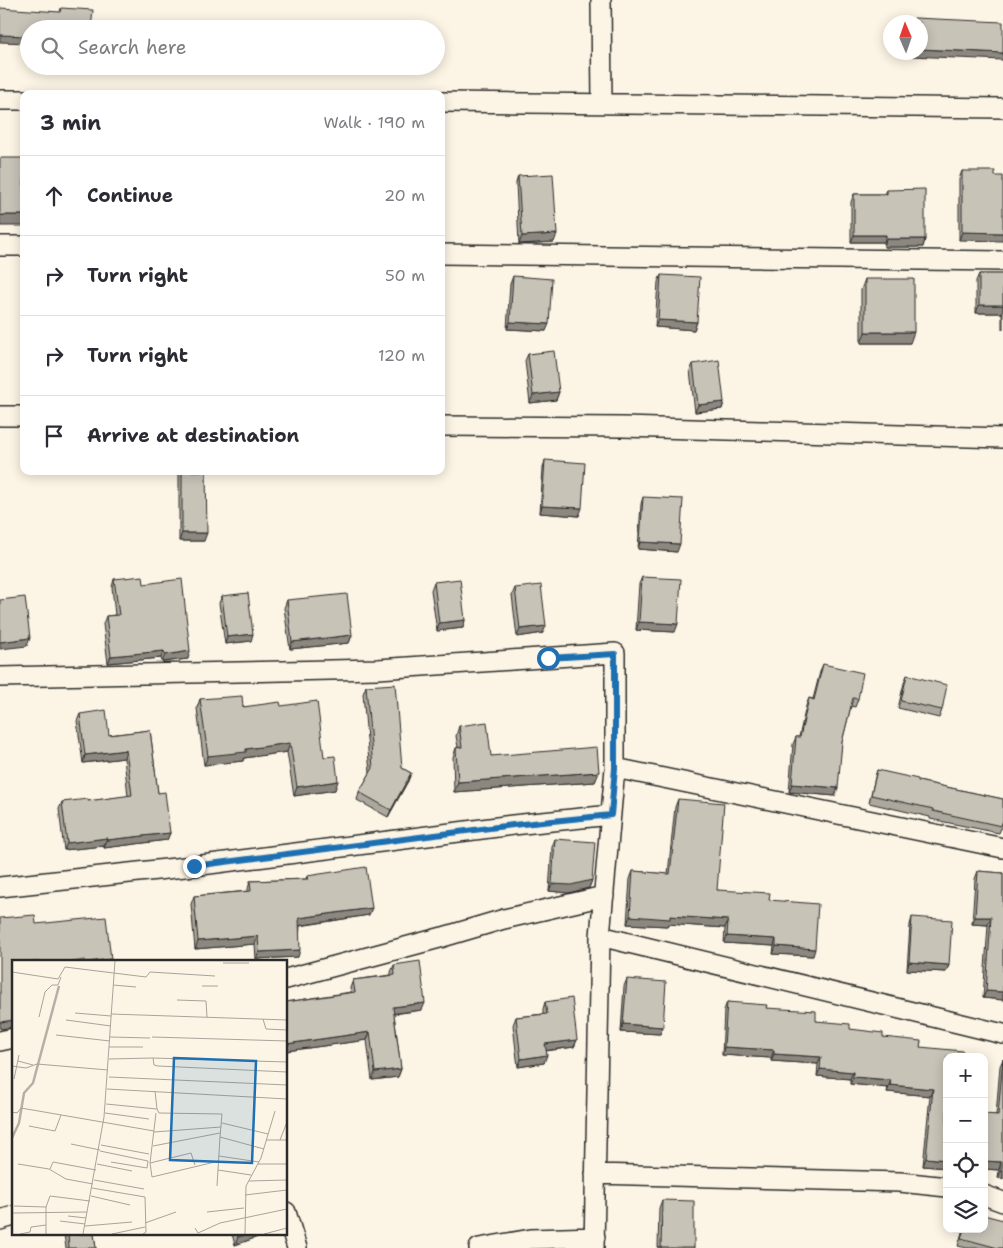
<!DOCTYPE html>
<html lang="en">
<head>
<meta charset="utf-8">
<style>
  body { margin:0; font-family:"Shantell Sans",sans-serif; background:#f7f7f7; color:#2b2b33 }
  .controls { position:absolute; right:15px; bottom:15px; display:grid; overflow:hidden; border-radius:10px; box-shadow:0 2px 12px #0003 }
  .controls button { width:45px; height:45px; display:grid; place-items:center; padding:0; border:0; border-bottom:1px solid #e1e1e2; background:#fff; color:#2b2b33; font:25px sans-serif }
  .compass { position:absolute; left:883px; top:15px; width:45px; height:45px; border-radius:50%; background:#fff; box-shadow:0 2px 12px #0003; rotate:358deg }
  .stop { position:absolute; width:15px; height:15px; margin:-11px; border:4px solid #1f6fb2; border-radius:50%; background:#fff }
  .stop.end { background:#1f6fb2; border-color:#fff; box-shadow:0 1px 5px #0008 }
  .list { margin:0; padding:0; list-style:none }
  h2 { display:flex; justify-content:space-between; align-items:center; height:65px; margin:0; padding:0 20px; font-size:21px }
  h2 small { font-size:16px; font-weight:400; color:#7c7c81 }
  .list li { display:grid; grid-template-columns:32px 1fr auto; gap:15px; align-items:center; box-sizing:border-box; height:80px; padding:0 20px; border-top:1px solid #e1e1e2 }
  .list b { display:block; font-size:19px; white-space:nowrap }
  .list em { font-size:16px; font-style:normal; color:#7c7c81 }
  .icon { flex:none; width:28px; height:28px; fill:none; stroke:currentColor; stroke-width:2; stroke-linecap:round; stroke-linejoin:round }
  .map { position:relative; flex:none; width:1003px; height:1248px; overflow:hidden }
  .search { position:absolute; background:#fff; box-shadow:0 2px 12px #0003; left:20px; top:20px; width:425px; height:55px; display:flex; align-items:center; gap:12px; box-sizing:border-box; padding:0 18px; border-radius:28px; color:#7c7c81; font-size:19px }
  .panel { position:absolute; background:#fff; box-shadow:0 2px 12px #0003; left:20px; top:90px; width:425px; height:385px; border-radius:10px }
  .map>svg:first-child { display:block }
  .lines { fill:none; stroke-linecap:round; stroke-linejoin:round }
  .street-casing { stroke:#2b2b2b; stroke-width:22 }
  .street { stroke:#fcf5e5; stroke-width:19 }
  .wall { fill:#aca89d; stroke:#2b2b2b }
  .shaded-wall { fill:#8c8880; stroke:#2b2b2b }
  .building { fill:#c8c3b7; stroke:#2b2b2b }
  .route { stroke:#1f6fb2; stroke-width:6 }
  .inset-river { fill:none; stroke:#b4b0a5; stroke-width:2.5 }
  .inset-road { fill:none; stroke:#a8a49b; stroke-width:1 }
  .view { fill:#1f6fb2; fill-opacity:0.15; stroke:#1f6fb2; stroke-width:2.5 }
  .inset-edge { fill:none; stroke:#2b2b2b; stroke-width:2.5 }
</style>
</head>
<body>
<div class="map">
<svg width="1003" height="1248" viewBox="0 0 1003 1248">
  <rect width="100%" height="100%" fill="#fcf5e5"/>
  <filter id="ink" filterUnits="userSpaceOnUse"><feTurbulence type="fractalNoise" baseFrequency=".02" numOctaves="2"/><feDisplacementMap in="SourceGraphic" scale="10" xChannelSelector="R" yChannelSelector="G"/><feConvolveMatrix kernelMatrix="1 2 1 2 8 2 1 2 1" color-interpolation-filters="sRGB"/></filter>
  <g filter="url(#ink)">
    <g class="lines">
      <g class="street-casing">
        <path id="street" d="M601,0L602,103
          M0,100H24
          M441,102L1003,108
          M0,246H24
          M441,254L1003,261
          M0,416H24
          M441,426L623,427L1003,438
          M0,677L378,669L615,653V768L600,936L1003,1034
          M615,768L1003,848
          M0,887L194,866L513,825L611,815
          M286,979L443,937L504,919L604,896
          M0,1041L14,1038
          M595,1174L900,1182L947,1187
          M984,1195L1003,1202
          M286,1212L297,1248
          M0,1220L14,1216
          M479,1248L531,1239L595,1237
          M594,1248L600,936"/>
      </g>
      <use href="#street" class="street"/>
    </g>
    <path class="wall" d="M962,171L995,176L959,240V179Z
      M518,176L554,242L519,244L516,183Z
      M887,190L925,239L923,247H884V242H851V202L854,194H885Z
      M979,274H1003V329H1002V313H976V281Z
      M661,275L697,322L694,330L655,327L658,282Z
      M513,276L546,331L507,329L510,284Z
      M865,279L910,343H861V290Z
      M528,354L559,392L556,400L530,403L525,361Z
      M693,364L724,402L722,409L695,412L690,371Z
      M545,460L579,516L540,513L543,468Z
      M179,471H206L204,541H179Z
      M643,497L677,552L638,549L641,504Z
      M642,577L675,632L636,630L639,584Z
      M114,579L144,584L188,659L162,662L161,658L108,663L103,624L106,616L115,615L112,587Z
      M434,582L465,620L463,628L437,631L431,590Z
      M515,588L543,633L517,637L512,595Z
      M222,596L251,641L225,644L219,603Z
      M287,600L352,635L349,643L290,649L284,608Z
      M823,664L858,699L855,707L851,706L842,742L835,796L789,792L793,744L796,737H799L806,706L809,698L813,699L820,672Z
      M907,675L942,710L939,718L898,708L904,683Z
      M366,686L402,768L411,773L408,781L388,817L357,800L359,792L370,773L363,694Z
      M200,699L243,707L281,706L324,757L335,790L294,796L287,752L244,758L243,761L204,765L197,708Z
      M80,714L109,735L150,730L158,793L170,833L167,840L104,848V846L64,850L59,809L62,802L88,801L128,796L124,758L83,763L77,721Z
      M459,726L491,756L599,772L595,782L454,792L453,757L456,748L458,747L456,736Z
      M877,770L918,781L1003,799V828H1001L999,833L930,819V817L869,803L875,777Z
      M678,799L717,890L769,900L813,956L773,954L774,946L724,943L725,928L668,924L667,926L627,924L630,879L633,871L668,874L675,807Z
      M555,839L592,880L589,888L568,893L549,891L552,847Z
      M978,871L1003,873V1000L983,998L988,925L972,924L975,879Z
      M307,876L369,915L300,926L298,957L256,959L255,944L195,949L191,904L194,896L248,891V889L250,881L306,879Z
      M912,917L949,965L946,972L907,970L910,925Z
      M394,965L422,1010L394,1014L401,1069L398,1077L372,1080L367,1040L286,1051V1002L351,992L350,988L353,980L391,975V972Z
      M627,979L663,1027L660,1034L621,1032L624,986Z
      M545,1002L577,1040L574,1047L546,1051L544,1063L518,1067L513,1025L516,1017L543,1014V1009Z
      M727,1002L766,1008L816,1021L883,1037L920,1047L947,1057V1168L923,1166L930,1096L887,1092L888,1088L850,1084V1079L817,1076L818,1064L771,1061V1058L722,1055L724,1010Z
      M1003,1059V1179L998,1178L999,1170L984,1169V1114L996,1115L1000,1066Z
      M662,1200L694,1248H658L659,1208Z
      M963,1229H984L1003,1248H967L958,1246Z
      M64,1234H94L96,1248H66Z
      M232,1234H266L235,1245Z"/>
    <path class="shaded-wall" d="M0,35L29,36V43L0,42Z
      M920,49L1003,53V60L910,56L911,52H920Z
      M0,215H24V226H0Z
      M962,232L1003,233V241L959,240Z
      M557,234L554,242L519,244L522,236Z
      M854,235H886L884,242H851Z
      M886,239H925L923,247H884Z
      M979,305H1003V310L1002,313H976Z
      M658,320L697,322L694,330L655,327Z
      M510,322L549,324L546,331L507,329Z
      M865,332H914L910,343H861Z
      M559,392L556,400L530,403L533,395Z
      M724,402L722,409L695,412L698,405Z
      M542,506L582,508L579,516L540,513Z
      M182,533H207L204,541H179Z
      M640,542L680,544L677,552L638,549Z
      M465,620L463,628L437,631L439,623Z
      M639,622L678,624L675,632L636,630Z
      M546,626L543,633L517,637L520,629Z
      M253,634L251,641L225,644L227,637Z
      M352,635L349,643L290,649L292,642Z
      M30,638L27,646L0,649V642Z
      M164,651L161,658L108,663L111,656Z
      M190,651L188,659L162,662L165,655Z
      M290,743L287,752L244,758L243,761L204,765L208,756L246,749Z
      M126,750L124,758L83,763L85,755Z
      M599,772L595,782L454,792L458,782Z
      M411,773L408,781L388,817L391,810Z
      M338,781L335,790L294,796L297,787Z
      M792,784L838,788L835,796L789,792Z
      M170,833L167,840L104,848L107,840Z
      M107,838L104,846L64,850L67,843Z
      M592,880L589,888L568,893L549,891L552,884Z
      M372,908L369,915L297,926L299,918Z
      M630,916H670L728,920L725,928L668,924L667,926L627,924Z
      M975,917H991L988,925L972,924Z
      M258,936L255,944L195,949L198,941Z
      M727,936L776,939L774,946L724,943Z
      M776,946L815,949L813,956L773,954Z
      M300,950L298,957L256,959L259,952Z
      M111,959L110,962H88Z
      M909,962L949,965L946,972L907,970Z
      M986,991L1003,992V1000L983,998Z
      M425,1003L422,1010L390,1014L393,1007Z
      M14,1020V1027L0,1029V1022Z
      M623,1024L663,1027L660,1034L621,1032Z
      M370,1032L367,1040L286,1051V1044Z
      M577,1040L574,1047L543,1051L545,1044Z
      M724,1047L774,1050L771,1058L722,1055Z
      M774,1054L821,1057L818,1064L771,1061Z
      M547,1055L544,1063L518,1067L521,1059Z
      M401,1069L398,1077L372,1080L375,1072Z
      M820,1069L853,1072L850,1079L817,1076Z
      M853,1077L891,1080L888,1088L850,1084Z
      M890,1085L933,1089L930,1096L887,1092Z
      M926,1158L947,1160V1168L923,1166Z
      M984,1161L1001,1162L999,1170L984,1169Z
      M1001,1171H1003V1179L998,1178Z
      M247,1234H266L235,1245L238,1237Z"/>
    <path class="building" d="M0,8L60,12L61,8L93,10L91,29H29V36L0,35Z
      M914,18L1003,22V53L920,49V22H914Z
      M0,158H24V215H0Z
      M962,171H995V176H1003V233L962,232Z
      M553,174L557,234L522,236L518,176Z
      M925,189V239H886V235H854V194H887V190Z
      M979,274H1003V305H979Z
      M661,275L700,277L697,322L658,320Z
      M513,276L552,279L549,324L510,322Z
      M865,279H914V332H865Z
      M554,351L559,392L533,395L528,354Z
      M719,360L724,402L698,405L693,364Z
      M545,460L585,463L582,508L542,506Z
      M182,471H206L207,533H182Z
      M643,497L683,499L680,544L640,542Z
      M143,576L144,584L182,579L190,651L165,655L164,651L111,656L106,616L119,615L114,579Z
      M642,577L681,579L678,624L639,622Z
      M460,579L465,620L439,623L434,582Z
      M541,585L546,626L520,629L515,588Z
      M248,593L253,634L227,637L222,596Z
      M347,594L352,635L292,642L287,600Z
      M25,597L30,638L0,642V600Z
      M823,664L863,673L858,699L853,698L842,742L838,788L792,784L796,737H800L809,698L814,700Z
      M907,675L947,685L942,710L901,701Z
      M395,684L402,768L411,773L391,810L359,792L373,768L366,686Z
      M242,696L243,707L280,702L281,706L317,701L324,757L335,756L338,781L297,787L290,743L246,749V752L208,756L200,699Z
      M106,710L109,735L150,730L158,793L165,792L170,833L107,840V838L67,843L62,802L88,799V801L132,795L126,750L85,755L80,714Z
      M487,722L491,756L597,747L599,772L458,782L456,748L462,747L459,726Z
      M877,770L918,779V781L1003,799V820L1001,826L933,811V809L871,795Z
      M678,799L724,803L717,890L770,893L769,900L818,904L815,949L776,946V939L727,936L728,920L670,916V919L630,916L633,871L670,874Z
      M555,839L595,842L592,880L571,885L552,884Z
      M366,867L372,908L299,918L300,950L259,952L258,936L198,941L194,896L251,891L250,881L308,879L307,876Z
      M978,871L1003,873V992L986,991L991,917H975Z
      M35,915L36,924L106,917L111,959L88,962H85V960L73,962H14V1020L0,1022V918Z
      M912,917L952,920L949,965L909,962Z
      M420,961L425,1003L393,1007L401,1069L375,1072L370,1032L286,1044V1002L355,992L353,980L395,975L394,965Z
      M627,979L666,982L663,1027L623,1024Z
      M572,998L577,1040L545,1044L547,1055L521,1059L516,1017L547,1014L545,1002Z
      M727,1002L767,1005L766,1008L816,1011V1021L850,1024V1029L883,1033V1037L921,1041L920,1047L963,1051V1057H947V1160L926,1158L933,1089L890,1085L891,1080L853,1077V1072L820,1069L821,1057L774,1054V1050L724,1047Z
      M1003,1059V1171H1001V1162L984,1161V1114L998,1115Z
      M662,1200L694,1201V1248H661Z
      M984,1215L1003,1220V1248H998L961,1238L964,1229H984Z
      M68,1234H94L96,1248H69Z
      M237,1234H247L238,1237Z"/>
  </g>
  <g class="lines" filter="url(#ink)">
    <path class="route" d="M194,866L513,825L611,815L615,768V654L548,658"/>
  </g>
  <g transform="translate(12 960)">
    <rect width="275" height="275" fill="#fcf5e5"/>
    <path class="inset-river" d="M0,178L7,163L12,133L21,123L47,26"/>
    <path class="inset-road" d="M211,3H237M0,12L46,19L53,7L134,17L138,12L203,16M101,25L124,27M190,26H206M165,40L194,41L195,57M63,53L99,56M99,54L275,60M27,57L33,32L40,25H46L49,17M251,59L254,69L275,70M54,60L99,66M44,75L98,81M98,77L138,78M140,77L275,81M97,87H131M97,99L141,98M6,101L21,105M275,102L141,98L142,105L146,106L275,112M0,106L14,108L25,104L96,110M97,117L275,125M2,119L7,95M95,129L275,139M94,144L145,149L143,131M145,149L147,153L210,154L208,177L252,189M0,152L5,153L9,148L142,171M93,153L137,159M144,153L138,203L179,193L183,205M210,163L256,174M17,166L43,171L49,155M142,172L209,167M254,180H275M268,180L275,162M59,184L88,190M89,185L137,194M141,186L208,173M88,191L136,201L135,208L99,202M207,196L247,202M138,203L140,217L207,201M6,204L37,209L54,219L81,224M85,204L120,211M246,204H275M38,209L41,202L84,210M206,210L239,215M82,220L132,229M237,221L275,220M205,226L208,177M80,228L133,237L134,272L131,274M233,235L275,230M79,236L118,245M2,246L34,247M195,252L232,248M0,253L75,252M56,256L74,258M48,261L73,264M133,263L164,252M73,266L120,262M183,268L186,273L208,263L275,249M8,274L18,272L19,267L34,265M34,274V247L38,236L78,241M71,274L92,157L103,1M100,274L133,267M233,274L234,226L249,198L263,151M252,274L275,268"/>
    <path class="view" d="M162,98L244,101L240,203L158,200Z"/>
    <rect width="275" height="275" class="inset-edge"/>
  </g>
</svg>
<div class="controls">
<button>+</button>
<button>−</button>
<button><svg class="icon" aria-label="locate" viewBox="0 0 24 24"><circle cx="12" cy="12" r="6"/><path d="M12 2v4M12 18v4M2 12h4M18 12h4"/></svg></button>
<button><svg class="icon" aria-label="layers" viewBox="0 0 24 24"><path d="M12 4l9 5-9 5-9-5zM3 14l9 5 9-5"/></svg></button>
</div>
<svg class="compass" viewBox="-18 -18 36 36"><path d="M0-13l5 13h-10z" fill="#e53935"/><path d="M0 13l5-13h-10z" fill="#7c7c81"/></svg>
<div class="stop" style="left:548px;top:658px"></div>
<div class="stop end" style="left:194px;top:866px"></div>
<div class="search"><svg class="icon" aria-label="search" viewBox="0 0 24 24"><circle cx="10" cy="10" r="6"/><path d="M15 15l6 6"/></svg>Search here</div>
<section class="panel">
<h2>3 min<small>Walk · 190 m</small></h2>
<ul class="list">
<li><svg class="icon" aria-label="ahead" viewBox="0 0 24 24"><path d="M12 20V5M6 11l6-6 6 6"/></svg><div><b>Continue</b></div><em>20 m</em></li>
<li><svg class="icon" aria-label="right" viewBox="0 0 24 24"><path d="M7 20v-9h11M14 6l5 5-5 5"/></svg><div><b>Turn right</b></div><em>50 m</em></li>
<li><svg class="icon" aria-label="right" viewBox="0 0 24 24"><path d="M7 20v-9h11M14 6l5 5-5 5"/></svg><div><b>Turn right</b></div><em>120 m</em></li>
<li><svg class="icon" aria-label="arrive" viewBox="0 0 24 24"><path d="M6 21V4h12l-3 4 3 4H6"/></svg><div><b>Arrive at destination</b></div></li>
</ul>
</section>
</div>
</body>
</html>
